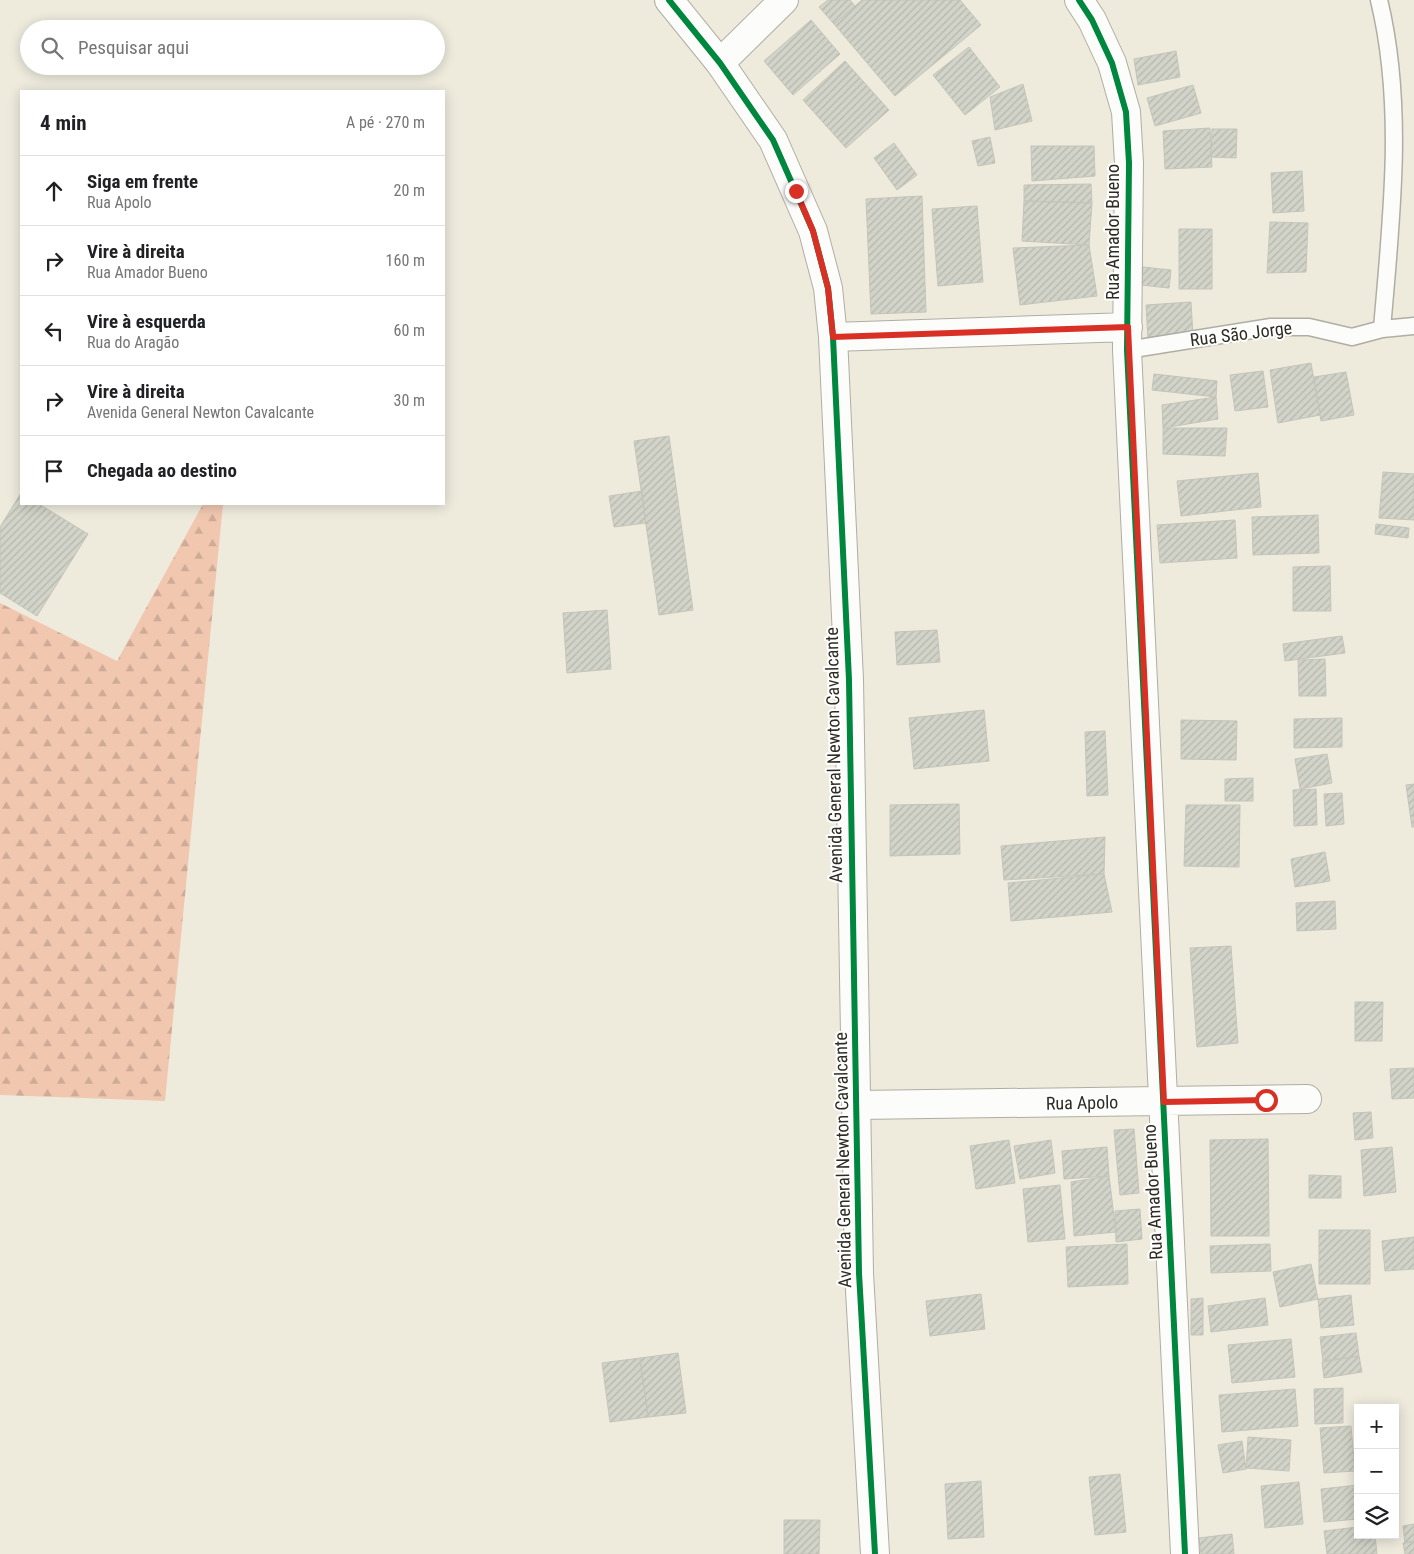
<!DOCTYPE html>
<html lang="pt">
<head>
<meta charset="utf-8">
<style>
  body { margin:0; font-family:"Roboto Condensed",sans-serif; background:#f2f2f2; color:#202124 }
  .controls { position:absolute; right:15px; bottom:15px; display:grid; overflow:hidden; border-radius:0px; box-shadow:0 2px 12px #0003 }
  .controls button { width:45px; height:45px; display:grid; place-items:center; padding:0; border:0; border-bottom:1px solid #e0e0e0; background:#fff; color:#202124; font:25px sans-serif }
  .stop { position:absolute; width:15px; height:15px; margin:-11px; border:4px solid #d93025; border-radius:50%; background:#fff }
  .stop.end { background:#d93025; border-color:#fff; box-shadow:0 1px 5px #0008 }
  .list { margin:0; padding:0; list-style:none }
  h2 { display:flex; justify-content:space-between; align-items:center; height:65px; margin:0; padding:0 20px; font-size:21px }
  h2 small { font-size:16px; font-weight:400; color:#757577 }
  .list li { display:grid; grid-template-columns:32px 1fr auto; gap:15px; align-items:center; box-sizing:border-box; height:70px; padding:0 20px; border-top:1px solid #e0e0e0 }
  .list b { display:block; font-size:19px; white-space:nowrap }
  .list p { margin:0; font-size:16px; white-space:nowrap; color:#757577 }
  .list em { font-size:16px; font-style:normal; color:#757577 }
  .icon { flex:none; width:28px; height:28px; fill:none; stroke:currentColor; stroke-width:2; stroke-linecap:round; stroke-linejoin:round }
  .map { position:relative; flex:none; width:1414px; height:1554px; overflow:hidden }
  .search { position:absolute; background:#fff; box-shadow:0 2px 12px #0003; left:20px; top:20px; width:425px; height:55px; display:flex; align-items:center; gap:12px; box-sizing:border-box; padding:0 18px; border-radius:28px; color:#757577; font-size:19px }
  .panel { position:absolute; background:#fff; box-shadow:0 2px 12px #0003; left:20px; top:90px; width:425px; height:415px; border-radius:0px }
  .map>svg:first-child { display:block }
  .forest { fill:url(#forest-firs) }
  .building { fill:url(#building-hatch); stroke:#c4c4ba }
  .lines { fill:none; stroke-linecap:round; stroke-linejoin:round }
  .lane-casing { stroke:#b0ada3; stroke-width:19 }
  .street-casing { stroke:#b0ada3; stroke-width:30 }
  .primary-casing { stroke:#b0ada3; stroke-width:30 }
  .lane { stroke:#fcfcfa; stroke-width:16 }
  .street { stroke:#fcfcfa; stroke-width:28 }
  .primary { stroke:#fcfcfa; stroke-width:28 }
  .cycleway-casing { stroke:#fff; stroke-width:9 }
  .cycleway { stroke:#00873e; stroke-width:6 }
  .route { stroke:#d93025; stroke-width:6 }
  .labels { text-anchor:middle; stroke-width:4; stroke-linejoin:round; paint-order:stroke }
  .street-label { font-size:18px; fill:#2d2b22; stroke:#fff }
</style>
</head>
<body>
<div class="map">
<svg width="1414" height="1554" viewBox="0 0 1414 1554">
  <defs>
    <pattern id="forest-firs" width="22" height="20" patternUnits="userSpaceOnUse" patternTransform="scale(1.25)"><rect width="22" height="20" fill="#f1c7b0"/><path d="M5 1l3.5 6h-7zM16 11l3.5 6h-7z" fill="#cfab97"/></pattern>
    <pattern id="building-hatch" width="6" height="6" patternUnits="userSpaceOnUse" patternTransform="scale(1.25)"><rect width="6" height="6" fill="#d3d4c9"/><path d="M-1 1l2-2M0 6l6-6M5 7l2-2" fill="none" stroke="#b5b6ac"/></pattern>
  </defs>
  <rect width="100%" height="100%" fill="#eeebdd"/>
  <path class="forest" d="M203,504H223L165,1101L0,1095V603L117,661Z"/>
  <path class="building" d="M828,0H850L855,6L834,24L819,7Z
    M960,0L981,25L895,96L834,24L862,0Z
    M811,20L840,54L793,95L764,61Z
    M969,47L1000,87L965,115L933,75Z
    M1176,51L1180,77L1138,85L1134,59Z
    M845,61L889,110L846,148L803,100Z
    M1023,84L1032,121L995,130L990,97Z
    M1193,85L1201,113L1155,126L1147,98Z
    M1210,128L1212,167L1165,169L1163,131Z
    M1212,129H1237L1236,158L1211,157Z
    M990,137L995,163L978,166L972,141Z
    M894,143L917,175L897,190L874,158Z
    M1031,146H1094L1095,176L1032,181Z
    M1302,171L1304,211L1273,213L1271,173Z
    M1091,184L1092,203L1024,201V185Z
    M922,196L926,312L871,314L866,199Z
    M1024,201L1092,203L1089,245L1022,241Z
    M977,206L983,282L938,286L932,209Z
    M1270,222L1308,223L1306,272L1267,273Z
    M1179,229H1212V289H1179Z
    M1089,245L1097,296L1020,305L1013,248Z
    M1143,267L1171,270L1169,288L1141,285Z
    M1191,302L1193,336L1148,339L1146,305Z
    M1311,363L1320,415L1278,423L1270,370Z
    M1263,371L1268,407L1235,411L1230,375Z
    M1346,372L1354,415L1321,421L1314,377Z
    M1154,374L1217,381L1216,397L1152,390Z
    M1216,397L1218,419L1163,428L1162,405Z
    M1163,428H1227L1225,456L1163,454Z
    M669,436L693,610L659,615L634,441Z
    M1383,472L1414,474V520L1379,518Z
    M1258,473L1261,507L1181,516L1177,481Z
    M642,491L646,523L614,527L609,496Z
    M21,493V504H39L88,534L37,616L0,593V527Z
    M1318,515L1319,553L1253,555L1252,517Z
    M1235,520L1237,558L1160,563L1157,525Z
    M1376,524L1409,528L1408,538L1375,534Z
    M1330,566L1331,611H1293V567Z
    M607,610L611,669L567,673L563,613Z
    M937,630L940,662L897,665L895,632Z
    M1342,636L1345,653L1285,661L1283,644Z
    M1325,659L1326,696H1299L1298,660Z
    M984,710L989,761L914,769L909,718Z
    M1342,718V747L1294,748V719Z
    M1181,720L1237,721L1236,760L1181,759Z
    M1105,731L1108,795L1087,796L1085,732Z
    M1327,754L1332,783L1300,789L1295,759Z
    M1253,778V801H1225V779Z
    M1414,784V827H1412L1406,785Z
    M1316,789L1317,825L1294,826L1293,790Z
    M1342,793L1344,824L1326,826L1324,794Z
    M959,804L960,854L890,856V805Z
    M1186,805H1240L1239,867L1184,866Z
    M1105,837L1104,874L1004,880L1001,846Z
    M1325,852L1330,881L1295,887L1291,859Z
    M1104,874L1112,912L1011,921L1008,883Z
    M1335,901L1336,929L1297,931L1296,903Z
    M1231,946L1238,1043L1197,1047L1190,948Z
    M1355,1002H1383L1382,1041H1355Z
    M1414,1068V1098L1392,1099L1390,1069Z
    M1371,1112L1373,1138L1355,1140L1353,1113Z
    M1134,1129L1139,1193L1120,1195L1114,1130Z
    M1268,1139L1269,1236H1211L1210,1140Z
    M1009,1140L1015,1183L976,1189L970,1146Z
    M1051,1140L1055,1173L1020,1179L1014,1146Z
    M1107,1147L1109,1176L1064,1179L1062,1151Z
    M1392,1147L1396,1192L1364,1196L1361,1150Z
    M1309,1175L1341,1176V1198H1309Z
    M1109,1176L1116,1232L1074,1236L1071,1182Z
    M1060,1185L1065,1239L1028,1242L1023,1189Z
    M1140,1209L1142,1239L1116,1242L1115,1211Z
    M1319,1230H1370V1284H1319Z
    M1414,1237V1269L1385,1271L1382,1241Z
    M1127,1244L1128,1284L1068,1287L1066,1247Z
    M1270,1244L1271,1271L1211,1273L1210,1246Z
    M1311,1264L1318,1299L1280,1307L1273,1272Z
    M981,1294L985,1329L930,1336L926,1301Z
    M1351,1295L1354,1325L1321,1328L1318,1299Z
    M1203,1298V1335H1191V1299Z
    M1265,1298L1268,1325L1211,1332L1208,1306Z
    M1356,1333L1359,1356L1323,1361L1320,1337Z
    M1291,1339L1295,1377L1232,1383L1228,1345Z
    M678,1353L686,1413L648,1417L640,1358Z
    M1359,1356L1362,1372L1324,1378L1322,1362Z
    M640,1358L648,1417L610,1422L602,1363Z
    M1343,1388V1423L1315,1424L1314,1389Z
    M1295,1389L1298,1426L1222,1432L1219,1395Z
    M1351,1426L1355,1471L1324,1473L1320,1428Z
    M1248,1437L1291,1440L1289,1471L1246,1468Z
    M1242,1441L1246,1469L1223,1473L1218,1445Z
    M1120,1474L1126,1532L1095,1535L1089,1477Z
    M981,1481L984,1537L948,1539L945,1484Z
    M1299,1482L1303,1524L1265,1528L1261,1486Z
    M1358,1485V1519L1324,1522L1321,1489Z
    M784,1520H820L819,1554H784Z
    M1414,1524V1541L1405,1543L1403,1526Z
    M1358,1527V1535H1375L1377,1554H1327L1324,1531Z
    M1232,1534L1234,1554H1201L1199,1538Z
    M1414,1541V1554H1405L1403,1543Z"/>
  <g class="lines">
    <g class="lane-casing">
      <path id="lane" d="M1379,0C1405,107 1391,221 1382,329
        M1127,350L1271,327H1309L1352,337L1382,329L1414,326"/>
    </g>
    <g class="street-casing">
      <path id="street" d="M1079,0L1092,20L1112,63L1126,112L1129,163L1127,350L1185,1554
        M720,63L784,0
        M833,337L1128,327
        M857,1105L1307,1099"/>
    </g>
    <g class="primary-casing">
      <path id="primary" d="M669,0L720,63L773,140L813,231L828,288L833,337L849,680L859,1273L875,1554"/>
    </g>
    <use href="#lane" class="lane"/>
    <use href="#street" class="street"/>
    <use href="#primary" class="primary"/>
    <g class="cycleway-casing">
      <path id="cycleway" d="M669,0L720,63L773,140L813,231L828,288L833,337L849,680L859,1273L875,1554
        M1079,0L1092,20L1112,63L1126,112L1129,163L1127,350L1185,1554"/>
    </g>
    <use href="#cycleway" class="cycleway"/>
  </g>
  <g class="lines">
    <path class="route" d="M796,191L813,231L828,288L833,337L1128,327L1164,1102L1266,1100"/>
  </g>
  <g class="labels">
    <g class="street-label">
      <text transform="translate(1113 232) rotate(-90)" y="6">Rua Amador Bueno</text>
      <text transform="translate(1241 334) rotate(-7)" y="6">Rua São Jorge</text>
      <text transform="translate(834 755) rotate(-91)" y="6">Avenida General Newton Cavalcante</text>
      <text transform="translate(1082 1103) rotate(-1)" y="6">Rua Apolo</text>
      <text transform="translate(843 1160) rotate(-91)" y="6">Avenida General Newton Cavalcante</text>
      <text transform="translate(1153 1192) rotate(-93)" y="6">Rua Amador Bueno</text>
    </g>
  </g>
</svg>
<div class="controls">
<button>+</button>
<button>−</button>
<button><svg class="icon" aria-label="layers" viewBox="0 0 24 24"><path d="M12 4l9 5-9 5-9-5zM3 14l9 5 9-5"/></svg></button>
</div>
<div class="stop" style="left:1266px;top:1100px"></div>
<div class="stop end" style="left:796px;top:191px"></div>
<div class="search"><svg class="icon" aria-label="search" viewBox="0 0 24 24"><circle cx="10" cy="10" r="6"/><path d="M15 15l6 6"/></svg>Pesquisar aqui</div>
<section class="panel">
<h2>4 min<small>A pé · 270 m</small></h2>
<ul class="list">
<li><svg class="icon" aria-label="ahead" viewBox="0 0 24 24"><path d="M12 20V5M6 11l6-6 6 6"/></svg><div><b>Siga em frente</b><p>Rua Apolo</p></div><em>20 m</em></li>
<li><svg class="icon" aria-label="right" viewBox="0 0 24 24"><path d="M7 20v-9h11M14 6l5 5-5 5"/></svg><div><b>Vire à direita</b><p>Rua Amador Bueno</p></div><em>160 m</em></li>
<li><svg class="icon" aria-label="left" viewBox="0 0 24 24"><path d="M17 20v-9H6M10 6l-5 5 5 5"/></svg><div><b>Vire à esquerda</b><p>Rua do Aragão</p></div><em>60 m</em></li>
<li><svg class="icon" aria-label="right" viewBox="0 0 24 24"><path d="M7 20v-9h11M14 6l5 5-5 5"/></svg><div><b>Vire à direita</b><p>Avenida General Newton Cavalcante</p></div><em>30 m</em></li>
<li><svg class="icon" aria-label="arrive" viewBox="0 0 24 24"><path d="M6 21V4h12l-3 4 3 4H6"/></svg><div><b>Chegada ao destino</b></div></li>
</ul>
</section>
</div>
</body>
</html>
